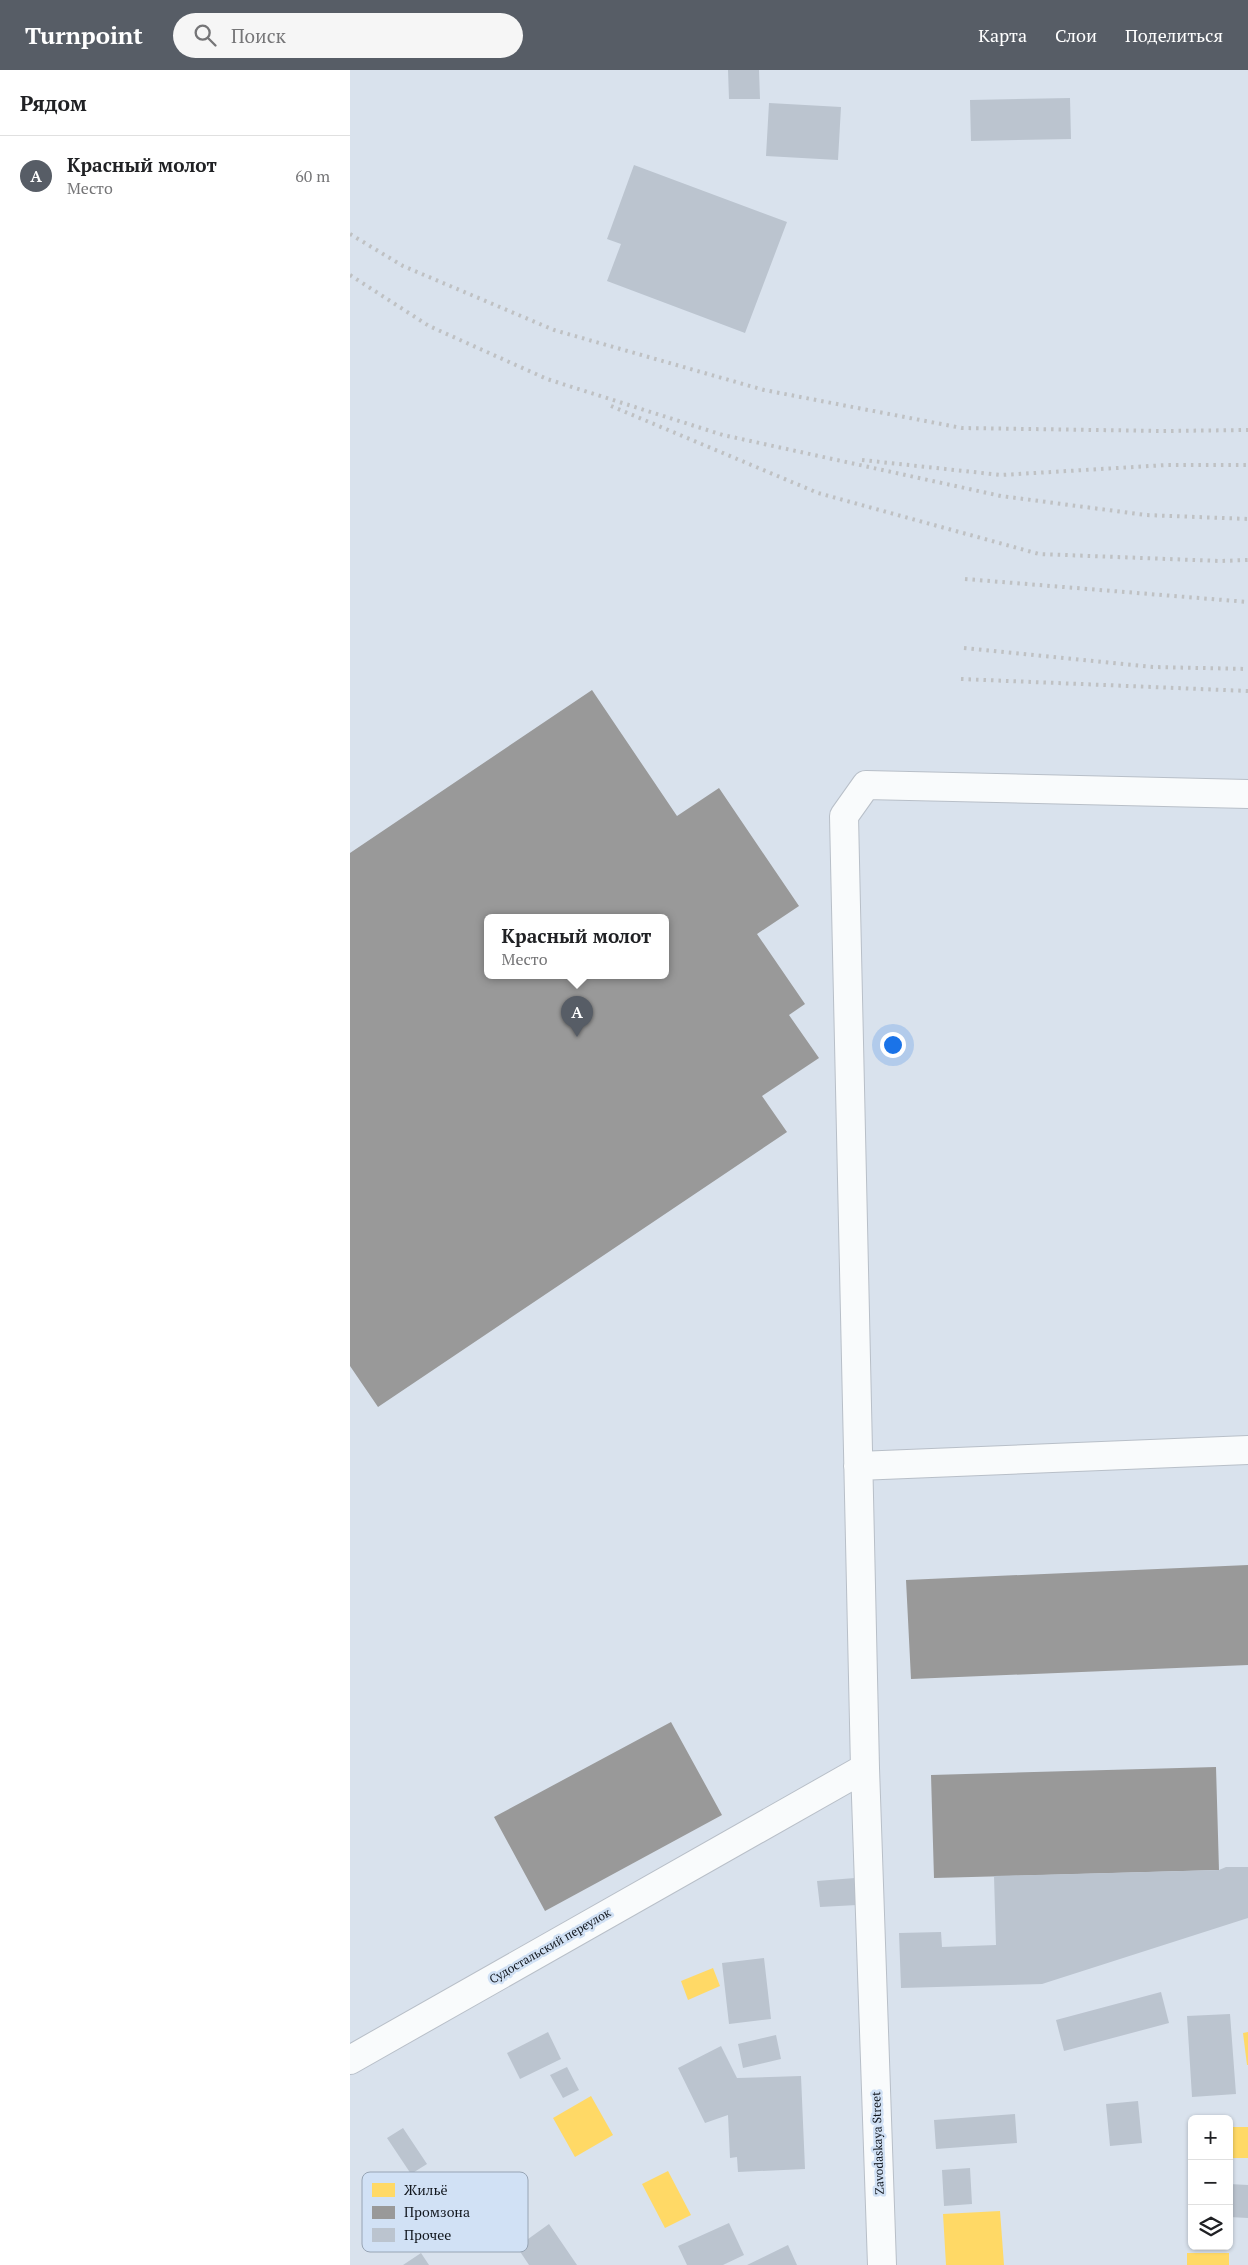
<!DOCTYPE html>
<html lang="ru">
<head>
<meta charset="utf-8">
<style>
  body { margin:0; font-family:"PT Serif",serif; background:#f6f6f6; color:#202124 }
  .controls { position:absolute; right:15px; bottom:15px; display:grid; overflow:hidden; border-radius:8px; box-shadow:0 1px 4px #0004 }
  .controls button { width:45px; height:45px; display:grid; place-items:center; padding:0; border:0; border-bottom:1px solid #e0e0e0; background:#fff; color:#202124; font:25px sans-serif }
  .you { position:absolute; left:542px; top:974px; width:18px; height:18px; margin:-12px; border:4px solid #fff; border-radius:50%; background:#1a73e8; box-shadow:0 0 0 8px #1a73e833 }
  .badge { display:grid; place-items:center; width:32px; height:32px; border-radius:50%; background:#575d66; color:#fff; font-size:16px; font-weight:700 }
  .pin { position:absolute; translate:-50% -41px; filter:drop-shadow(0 1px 2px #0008) }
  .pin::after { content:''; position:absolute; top:26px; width:18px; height:15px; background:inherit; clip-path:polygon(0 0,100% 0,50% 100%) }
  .popup { position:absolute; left:134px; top:844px; width:185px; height:65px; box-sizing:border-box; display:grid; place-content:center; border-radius:8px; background:#fff; filter:drop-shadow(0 1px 4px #0005); font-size:16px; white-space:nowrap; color:#757577 }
  .popup b { font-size:19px; color:#202124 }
  .popup::after { content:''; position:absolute; left:50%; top:100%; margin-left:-10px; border:10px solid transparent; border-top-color:#fff }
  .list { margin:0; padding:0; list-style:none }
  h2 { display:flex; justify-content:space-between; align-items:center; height:65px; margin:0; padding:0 20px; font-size:21px }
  h2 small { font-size:16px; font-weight:400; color:#757577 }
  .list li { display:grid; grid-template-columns:32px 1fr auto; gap:15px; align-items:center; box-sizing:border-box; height:80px; padding:0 20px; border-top:1px solid #e0e0e0 }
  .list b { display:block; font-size:19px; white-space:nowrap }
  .list p { margin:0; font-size:16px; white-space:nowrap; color:#757577 }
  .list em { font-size:16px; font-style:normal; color:#757577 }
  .icon { flex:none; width:28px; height:28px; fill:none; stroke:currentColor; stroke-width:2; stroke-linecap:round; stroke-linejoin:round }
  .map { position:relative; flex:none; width:898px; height:2195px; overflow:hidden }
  header { display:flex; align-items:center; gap:30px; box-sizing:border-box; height:70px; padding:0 25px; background:#575d66; color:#fff }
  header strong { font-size:24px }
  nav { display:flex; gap:28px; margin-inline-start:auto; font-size:18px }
  .search { width:350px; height:45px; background:#f6f6f6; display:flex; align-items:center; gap:12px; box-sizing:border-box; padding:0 18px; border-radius:28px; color:#757577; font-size:19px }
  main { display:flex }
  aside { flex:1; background:#fff }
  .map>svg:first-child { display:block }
  .homes { fill:#ffd966 }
  .industry { fill:#999; fill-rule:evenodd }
  .building { fill:#bbc4cf }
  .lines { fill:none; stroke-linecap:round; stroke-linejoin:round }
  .minor-casing { stroke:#b8bfc8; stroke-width:30 }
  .minor { stroke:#f9fbfc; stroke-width:28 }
  .rail { stroke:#bfc1c3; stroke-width:4; stroke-dasharray:2.5 5; stroke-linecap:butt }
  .labels { text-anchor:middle; stroke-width:5; stroke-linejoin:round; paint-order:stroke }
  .street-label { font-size:12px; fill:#11161d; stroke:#d1e1f5 }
  .key { fill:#d1e1f5; stroke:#97a4b4; stroke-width:1 }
  .key-label { font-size:14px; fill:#11161d }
</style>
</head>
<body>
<header>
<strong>Turnpoint</strong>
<div class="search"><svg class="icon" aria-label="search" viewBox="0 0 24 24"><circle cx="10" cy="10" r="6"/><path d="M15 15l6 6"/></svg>Поиск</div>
<nav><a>Карта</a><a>Слои</a><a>Поделиться</a></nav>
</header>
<main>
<aside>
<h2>Рядом<small></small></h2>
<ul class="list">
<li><span class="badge">A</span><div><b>Красный молот</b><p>Место</p></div><em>60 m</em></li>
</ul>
</aside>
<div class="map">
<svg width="898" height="2195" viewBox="0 0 898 2195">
  <rect width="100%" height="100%" fill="#d9e2ed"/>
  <path class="homes" d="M363,1898L370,1916L338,1930L331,1911Z
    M898,1962V1995H897L893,1963Z
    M241,2026L263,2065L225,2087L203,2048Z
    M879,2057H898V2088H879Z
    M318,2101L341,2145L315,2158L292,2114Z
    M650,2141L654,2195H596L593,2144Z
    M837,2183H879V2195H837Z"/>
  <path class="industry" d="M242,620L327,746L369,718L449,836L407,864L455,934L439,945L469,988L412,1026L437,1062L28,1337L0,1296V783ZM138,848H316V906H138Z
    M898,1495V1595L561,1609L556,1510Z
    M321,1652L372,1745L195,1841L144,1747Z
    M866,1697L869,1800L584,1808L581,1705Z"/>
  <path class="building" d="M378,0H409L410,29H379Z
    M720,28L721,69L621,71L620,30Z
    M419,33L491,37L488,90L416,86Z
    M284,95L437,152L395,263L257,211L271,174L257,169Z
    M876,1797H898V1848L692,1914L551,1918L549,1863L591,1862L592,1877L646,1875L644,1806L869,1800Z
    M505,1808L507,1835L470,1837L467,1811Z
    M414,1888L421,1949L379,1954L372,1893Z
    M811,1922L819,1953L714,1981L706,1950Z
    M880,1944L886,2024L842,2027L837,1946Z
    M198,1962L211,1989L170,2009L157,1983Z
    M426,1965L431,1989L393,1998L388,1974Z
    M371,1976L387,2008L451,2006L455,2099L388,2102L387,2087L380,2088L378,2045L355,2053L328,1998Z
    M217,1997L229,2020L213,2028L200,2005Z
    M788,2031L792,2073L760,2076L756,2034Z
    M665,2044L667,2073L586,2079L584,2050Z
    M53,2058L77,2094L61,2104L37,2068Z
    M620,2098L622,2134L594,2136L592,2100Z
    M879,2114L898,2115V2148L879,2147Z
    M379,2153L394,2185L373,2195H337L328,2176Z
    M199,2154L227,2195H179L167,2177Z
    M438,2175L447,2195H397Z
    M71,2183L79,2195H53Z"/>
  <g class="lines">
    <g class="minor-casing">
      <path id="minor" d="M508,1396L898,1380
        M515,1698L494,746L516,715L898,724
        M0,1990L515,1698L532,2195"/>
    </g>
    <use href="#minor" class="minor"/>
    <path class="rail" d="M0,164L53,196L204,260L414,320L612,358L813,361L898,360
      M0,205L79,256L197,309L373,365L651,426L796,445L898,449
      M261,336L468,423L689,484L870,491L898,490
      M512,390L651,405L817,395H898
      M615,509L898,532
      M614,578L803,597L898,599
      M611,609L898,621"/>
  </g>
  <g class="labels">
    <g class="street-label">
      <text transform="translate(200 1876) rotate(-30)" y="4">Судостальский переулок</text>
      <text transform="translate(528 2073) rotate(-92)" y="4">Zavodaskaya Street</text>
    </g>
  </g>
  <rect x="12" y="2102" width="166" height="80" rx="8" class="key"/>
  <rect x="22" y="2113" width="23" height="14" fill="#ffd966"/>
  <rect x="22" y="2136" width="23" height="13" fill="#999"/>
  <rect x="22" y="2158" width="23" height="14" fill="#bbc4cf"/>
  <g class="key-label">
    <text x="54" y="2125">Жильё</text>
    <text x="54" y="2147">Промзона</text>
    <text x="54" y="2170">Прочее</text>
  </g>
</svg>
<div class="controls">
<button>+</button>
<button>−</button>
<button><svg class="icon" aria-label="layers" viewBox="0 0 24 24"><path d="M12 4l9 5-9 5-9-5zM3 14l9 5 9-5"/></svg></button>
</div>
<div class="you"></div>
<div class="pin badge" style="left:227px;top:967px">A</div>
<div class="popup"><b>Красный молот</b>Место</div>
</div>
</main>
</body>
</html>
